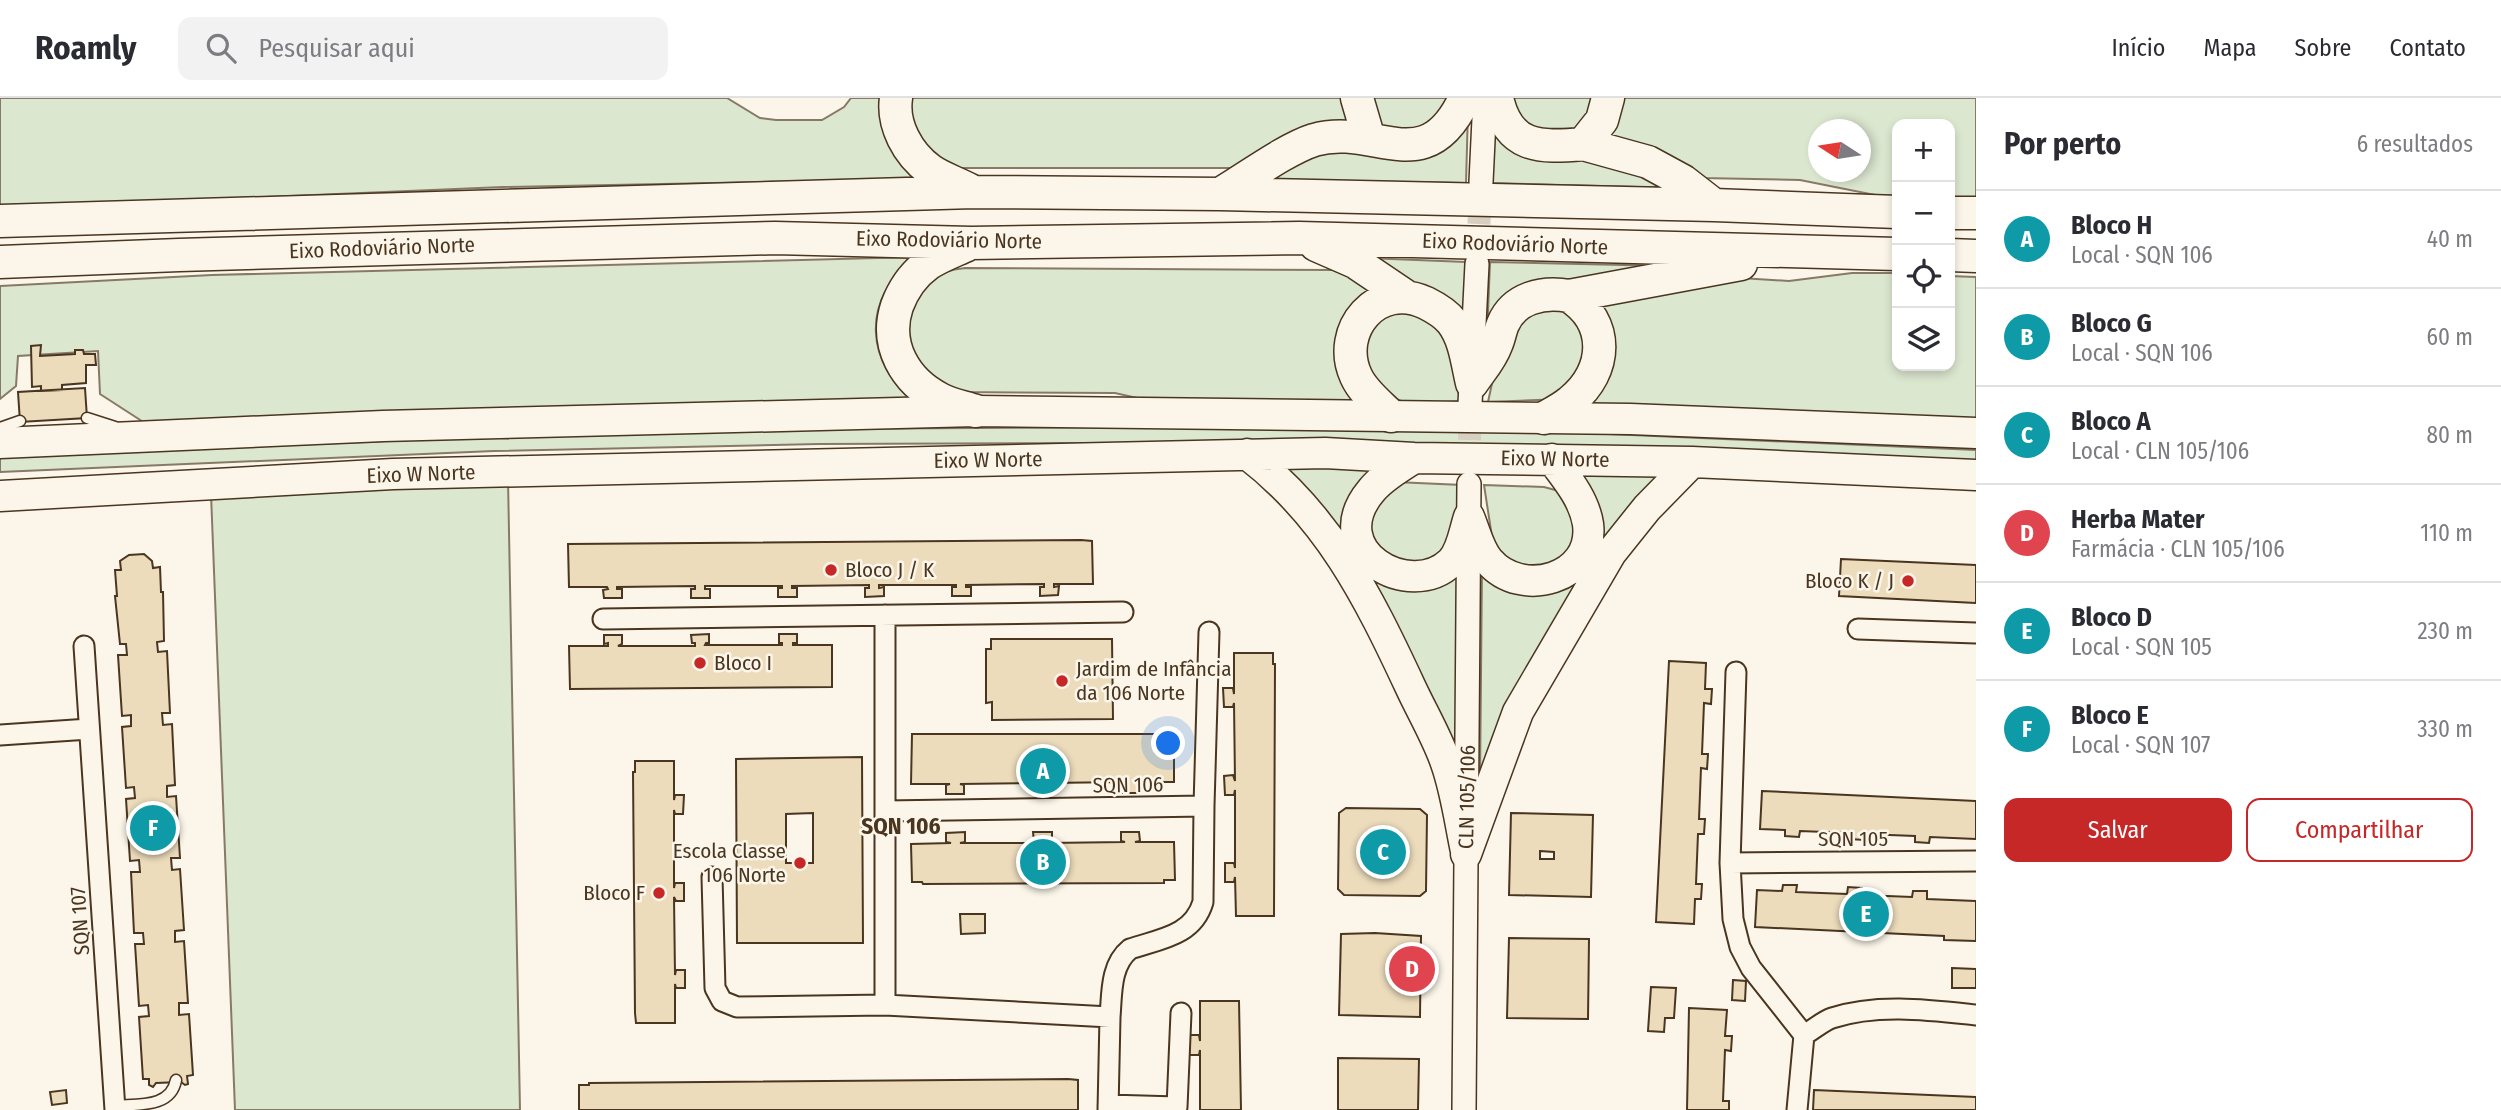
<!DOCTYPE html>
<html lang="pt">
<head>
<meta charset="utf-8">
<style>
  body { margin:0; font-family:"Fira Sans Condensed",sans-serif; background:#f2f2f3; color:#2b2b33 }
  .controls { position:absolute; right:21px; top:21px; display:grid; overflow:hidden; border-radius:14px; box-shadow:0 4px 10px #0003 }
  .controls button { width:63px; height:63px; display:grid; place-items:center; padding:0; border:0; border-bottom:2px solid #e1e1e2; background:#fff; color:#2b2b33; font:35px sans-serif }
  .compass { position:absolute; left:1808px; top:21px; width:63px; height:63px; border-radius:50%; background:#fff; box-shadow:0 4px 10px #0003; rotate:282deg }
  .you { position:absolute; left:1169px; top:646px; width:24px; height:24px; margin:-18px; border:5px solid #fff; border-radius:50%; background:#1a73e8; box-shadow:0 0 0 10px #1a73e833 }
  .badge { display:grid; place-items:center; width:46px; height:46px; border-radius:50%; background:#c62828; color:#fff; font-size:23px; font-weight:700 }
  .pin { position:absolute; translate:-50% -50%; border:4px solid #fff; box-shadow:0 2px 7px #0006 }
  .list { margin:0; padding:0; list-style:none }
  h2 { display:flex; justify-content:space-between; align-items:center; height:91px; margin:0; padding:0 28px; font-size:30px }
  h2 small { font-size:23px; font-weight:400; color:#7c7c81 }
  .list li { display:grid; grid-template-columns:46px 1fr auto; gap:21px; align-items:center; box-sizing:border-box; height:98px; padding:0 28px; border-top:2px solid #e1e1e2 }
  .list b { display:block; font-size:26px; white-space:nowrap }
  .list p { margin:0; font-size:23px; white-space:nowrap; color:#7c7c81 }
  .list em { font-size:23px; font-style:normal; color:#7c7c81 }
  .actions { display:flex; gap:14px; padding:21px 28px }
  .actions a { flex:1; padding:16px 0; border:2px solid #c62828; border-radius:14px; text-align:center; font-size:24px; color:#c62828 }
  .actions .main { background:#c62828; color:#fff }
  .icon { flex:none; width:38px; height:38px; fill:none; stroke:currentColor; stroke-width:2; stroke-linecap:round; stroke-linejoin:round }
  .map { position:relative; flex:none; width:1976px; height:1012px; overflow:hidden }
  header { display:flex; align-items:center; gap:42px; box-sizing:border-box; height:98px; padding:0 35px; background:#fff; border-bottom:2px solid #e1e1e2 }
  header strong { font-size:33px }
  nav { display:flex; gap:38px; margin-inline-start:auto; font-size:24px }
  .search { width:490px; height:63px; background:#f2f2f3; display:flex; align-items:center; gap:18px; box-sizing:border-box; padding:0 24px; border-radius:14px; color:#7c7c81; font-size:26px }
  main { display:flex }
  aside { flex:1; background:#fff }
  .map>svg:first-child { display:block }
  .green { fill:#dce7d0; stroke:#887966; stroke-width:2; fill-rule:evenodd }
  .building { fill:#ecdcbc; stroke:#4a3520; stroke-width:2; fill-rule:evenodd }
  .lines { fill:none; stroke-linecap:round; stroke-linejoin:round }
  .tertiary-tunnel { stroke:#d8cfc1; stroke-width:23; stroke-dasharray:23 11; stroke-linecap:butt }
  .service-casing { stroke:#4a3520; stroke-width:13 }
  .minor-casing { stroke:#4a3520; stroke-width:23 }
  .tertiary-casing { stroke:#4a3520; stroke-width:26 }
  .primary-casing { stroke:#4a3520; stroke-width:33 }
  .trunk-casing { stroke:#4a3520; stroke-width:35 }
  .service { stroke:#fbf6e9; stroke-width:10 }
  .minor { stroke:#fbf6e9; stroke-width:19 }
  .tertiary { stroke:#fbf6e9; stroke-width:23 }
  .primary { stroke:#fbf6e9; stroke-width:30 }
  .trunk { stroke:#fbf6e9; stroke-width:32 }
  .poi-dot { fill:#c62828; stroke:#fbf6e9; stroke-width:2.5 }
  .labels { text-anchor:middle; stroke-width:5; stroke-linejoin:round; paint-order:stroke }
  .street-label { font-size:21px; fill:#4a3520; stroke:#fbf6e9 }
  .poi-label { font-size:21px; fill:#4a3520; stroke:#fbf6e9; text-anchor:start }
  .neighbourhood-label { font-size:23px; font-weight:bold; fill:#4a3520; stroke:#fbf6e9 }
</style>
</head>
<body>
<header>
<strong>Roamly</strong>
<div class="search"><svg class="icon" aria-label="search" viewBox="0 0 24 24"><circle cx="10" cy="10" r="6"/><path d="M15 15l6 6"/></svg>Pesquisar aqui</div>
<nav><a>Início</a><a>Mapa</a><a>Sobre</a><a>Contato</a></nav>
</header>
<main>
<div class="map">
<svg width="1976" height="1012" viewBox="0 0 1976 1012">
  <rect width="100%" height="100%" fill="#fbf6e9"/>
  <path class="green" d="M0,0H727L760,20L776,22H822L844,9L851,0H880V13L923,81L503,89L0,110Z
    M904,0H1342L1351,23L1235,70H957L925,56Z
    M1359,0H1451L1435,31L1386,36Z
    M1510,0H1599L1576,37L1525,34Z
    M1617,0H1976V101L1950,100V26H1897V98L1875,97L1800,82L1701,80L1597,41ZM1818,32H1860V74H1818Z
    M1468,13L1466,85L1266,82L1314,51L1400,58Z
    M1492,15L1590,58L1676,90L1491,85Z
    M916,159C860,200 864,267 919,307L148,327L100,296L98,253L18,258L16,288L0,301V188L212,177Z
    M1367,160L1466,164L1464,239Z
    M1490,164L1668,168L1580,184L1487,238Z
    M965,170L1337,172L1385,193L1357,212L1371,305H1159L1115,295L953,294L915,275L902,209C922,186 933,173 965,170Z
    M1852,175H1897V268H1950V178L1976,179V327L1581,311L1593,300L1585,204L1725,179L1789,183Z
    M1412,209L1445,233L1462,303L1409,306L1388,298L1369,282L1361,237L1368,226Z
    M1566,210L1593,244L1563,301L1488,304L1499,253L1531,211Z
    M1127,329L1540,333L1976,352V365L1108,345L819,346L494,353L0,374V359L460,340L810,331Z
    M1272,368L1385,369L1374,376L1367,467L1463,465L1455,674Z
    M1571,375L1665,377C1637,392 1622,417 1606,444L1480,684L1482,467L1490,476L1583,467Z
    M508,381L520,1012H235L211,396Z
    M1395,384L1462,387L1452,447L1422,469L1384,458L1369,437L1368,415Z
    M1484,387L1544,389L1559,393L1575,407V450L1534,476L1494,452Z"/>
  <path class="building" d="M41,247L40,258L75,256V252H83L84,256H95L96,267H86V285L62,287V292L41,293V288L32,289L31,248Z
    M85,290L87,320L20,324L18,294Z
    M1081,442L1092,443L1093,486H1054V489L1059,488L1058,497L1040,498V489H1044V486L966,487V489H971V498H952V489H956V487H879V490L884,489V498L865,499V490H869V487L792,488V490H797V499H778V490H782V488H705V491H710V500H691V491H695V488L617,489V491H622V500H604L603,492L608,491L607,489H569L568,446Z
    M144,456L152,463L153,470L160,469L161,494H163L164,543L157,544L158,554L167,553L170,615H162L163,627L172,626L175,687L167,688V699L176,698L180,760H171L172,772L180,771L184,832L175,833V844L184,843L188,905H179V917L189,916L193,977L187,978L188,986L185,987L181,984L156,985L153,989L149,987V981H143L139,919L149,918L148,907L139,908L135,846H144L143,835H134L131,774H140L139,762L130,763L126,701L135,700L134,689L126,690L122,629L131,628V617L122,618L118,557H127L126,546H120L115,498H117L115,472H121L120,463L129,457Z
    M1841,461L1976,467V505L1839,498Z
    M709,536V545H706L705,547H782V545H779V536H797V545H793V547H832V589L570,591L569,548H608V545L604,546V537H622V546L618,548H695V545H692L691,537Z
    M991,541H1112L1113,621L992,622V604L986,605V551H991Z
    M1234,555H1273V566H1275L1274,818H1236L1235,779L1234,784H1225V765H1234L1235,770V692L1234,697H1225L1224,678L1233,677L1235,683L1234,605L1233,609H1224L1223,590H1233L1234,596Z
    M1669,563L1706,565L1705,591H1712L1711,606L1704,605L1702,656H1708L1707,671L1701,670L1699,721H1705L1704,736H1698L1696,786H1702L1701,801H1695L1694,826L1656,824Z
    M912,636H1174V684H1135L1139,686V695H1121L1120,686L1125,684L1047,685L1052,686V695H1033V687L1038,685L960,686L964,687V696H946V687L950,686H911Z
    M862,659L863,845H737L736,661ZM813,715V765H786V716Z
    M635,663H674V702L675,697H684L683,716H675L674,712V790L675,785H684V803H676L674,799L675,877L676,872H685V890H676L675,886V925H636L635,915L633,674H635Z
    M1762,693L1976,703V741L1930,739L1929,745L1915,744V738L1864,736V742L1850,741L1851,735L1800,733L1799,739L1785,738V732L1760,731Z
    M1346,710L1420,711L1427,717L1426,793L1420,798L1344,797L1338,791L1339,715Z
    M1511,715L1593,717L1591,799L1509,797ZM1540,753L1554,754V761H1540Z
    M965,734V744L960,745H1038L1034,743L1033,734H1052V743L1048,745L1125,744L1121,743V734H1139L1140,743L1135,744H1174L1175,782H1164V785L923,786L922,784H912L911,746L951,745L946,744V735Z
    M1783,787H1797L1796,794L1847,796L1848,789L1862,790V797L1912,799L1913,793H1927V801L1976,803V843L1944,842V838L1755,829L1757,792L1782,793Z
    M960,816H985V835L961,836Z
    M1375,835L1421,838L1420,919L1339,917L1341,836Z
    M1509,840L1589,841L1588,921L1507,920Z
    M1952,870L1976,871V890H1952Z
    M1733,882L1746,883L1745,903L1732,902Z
    M1651,889L1676,890L1674,920H1665L1664,934L1648,933Z
    M1200,903H1239L1241,1012H1200V952L1199,957H1189L1190,937H1199L1200,943Z
    M1689,910L1727,912L1725,938H1732L1731,953L1725,952L1723,1003H1729V1012H1687Z
    M1338,960L1419,961L1418,1012H1338Z
    M1068,981L1078,982V1012H579V987H589V985Z
    M66,992L67,1005L52,1007L50,994Z
    M1814,992L1976,999V1012H1813Z"/>
  <g class="lines">
    <path class="tertiary-tunnel" d="M1477,160L1481,89
      M1469,376L1470,306"/>
    <g class="service-casing">
      <path id="service" d="M87,320L115,329
        M0,330L20,323
        M115,1008C138,1006 171,1010 176,982"/>
    </g>
    <g class="minor-casing">
      <path id="minor" d="M885,517V907
        M603,521L1123,514
        M1858,531L1976,535
        M84,548L115,1012
        M1736,574L1730,765L1733,821L1740,849L1751,870L1804,937
        M0,637L89,631
        M885,713L1204,708
        M1730,765L1976,763
        M712,779L715,890L722,903L737,909L885,907L1110,919L1108,1012
        M1110,919C1112,896 1110,867 1130,851C1160,841 1193,838 1203,804L1204,708L1209,534
        M1108,1007L1177,1009L1181,915
        M1797,1012L1804,937C1813,932 1823,923 1832,920C1877,905 1930,912 1976,917"/>
    </g>
    <g class="tertiary-casing">
      <path id="tertiary" d="M1481,84L1485,0
        M1470,306L1477,166
        M1464,1012L1469,386"/>
    </g>
    <g class="primary-casing">
      <path id="primary" d="M0,345L383,328L976,313L1630,321L1976,335
        M1247,356C1328,418 1368,498 1410,588C1422,614 1437,639 1446,665C1456,693 1460,725 1466,753
        M1414,360C1399,370 1382,379 1371,393C1321,453 1410,504 1451,464C1462,453 1464,434 1469,419
        M0,398L393,376L1325,355L1414,360L1692,364L1976,377
        M1469,419C1475,433 1479,452 1489,463C1521,501 1595,481 1588,426C1584,401 1567,381 1552,361
        M1466,756L1518,614L1611,455L1647,410L1692,364"/>
    </g>
    <g class="trunk-casing">
      <path id="trunk" d="M896,0C892,27 908,56 930,72C941,80 957,85 970,92
        M1357,0L1369,41
        M1497,0C1508,50 1539,50 1583,46L1602,22L1608,0
        M1583,46L1648,64L1683,83L1714,107
        M1220,96C1247,80 1286,51 1314,42C1376,24 1425,85 1465,0
        M1950,115H1976
        M0,123L974,94L1220,96L1714,107L1897,114
        M967,147C954,153 940,158 928,166C914,176 903,192 897,208C884,247 905,283 940,301C951,307 964,309 976,313
        M1316,147L1355,164L1404,197
        M1950,157L1976,158
        M0,164L179,157L775,140L971,145L1299,140L1897,156
        M1472,285C1480,273 1491,261 1496,247C1499,241 1500,233 1503,226C1514,200 1543,193 1569,198L1741,166
        M1391,318C1379,306 1363,294 1356,278C1335,232 1378,182 1426,205C1436,210 1445,215 1452,224C1465,241 1467,264 1472,285
        M1544,320C1553,315 1563,310 1571,303C1608,273 1610,224 1569,198"/>
    </g>
    <use href="#service" class="service"/>
    <use href="#minor" class="minor"/>
    <use href="#tertiary" class="tertiary"/>
    <use href="#primary" class="primary"/>
    <use href="#trunk" class="trunk"/>
  </g>
  <g class="poi-dot">
    <circle cx="831" cy="472" r="7"/>
    <circle cx="1908" cy="483" r="7"/>
    <circle cx="700" cy="565" r="7"/>
    <circle cx="1062" cy="583" r="7"/>
    <circle cx="800" cy="765" r="7"/>
    <circle cx="659" cy="795" r="7"/>
  </g>
  <g class="labels">
    <g class="street-label">
      <text transform="translate(949 142) rotate(1)" y="7">Eixo Rodoviário Norte</text>
      <text transform="translate(1515 146) rotate(2)" y="7">Eixo Rodoviário Norte</text>
      <text transform="translate(382 150) rotate(-2)" y="7">Eixo Rodoviário Norte</text>
      <text transform="translate(1555 361) rotate(1)" y="7">Eixo W Norte</text>
      <text transform="translate(988 362) rotate(-1)" y="7">Eixo W Norte</text>
      <text transform="translate(421 376) rotate(-2)" y="7">Eixo W Norte</text>
      <text transform="translate(1128 687) rotate(-1)" y="7">SQN 106</text>
      <text transform="translate(1467 699) rotate(-89)" y="7">CLN 105/106</text>
      <text x="1853" y="748">SQN 105</text>
      <text transform="translate(80 823) rotate(-94)" y="7">SQN 107</text>
    </g>
    <g class="poi-label">
      <text x="845" y="479">Bloco J / K</text>
      <text x="1894" y="490" text-anchor="end">Bloco K / J</text>
      <text x="714" y="572">Bloco I</text>
      <text x="1076" y="578">Jardim de Infância<tspan x="1076" dy="24">da 106 Norte</tspan></text>
      <text x="786" y="760" text-anchor="end">Escola Classe<tspan x="786" dy="24">106 Norte</tspan></text>
      <text x="645" y="802" text-anchor="end">Bloco F</text>
    </g>
    <g class="neighbourhood-label">
      <text x="901" y="736">SQN 106</text>
    </g>
  </g>
</svg>
<div class="controls">
<button>+</button>
<button>−</button>
<button><svg class="icon" aria-label="locate" viewBox="0 0 24 24"><circle cx="12" cy="12" r="6"/><path d="M12 2v4M12 18v4M2 12h4M18 12h4"/></svg></button>
<button><svg class="icon" aria-label="layers" viewBox="0 0 24 24"><path d="M12 4l9 5-9 5-9-5zM3 14l9 5 9-5"/></svg></button>
</div>
<svg class="compass" viewBox="-18 -18 36 36"><path d="M0-13l5 13h-10z" fill="#e53935"/><path d="M0 13l5-13h-10z" fill="#7c7c81"/></svg>
<div class="you"></div>
<div class="pin badge" style="left:1043px;top:673px;background:#0f9aa8">A</div>
<div class="pin badge" style="left:1043px;top:764px;background:#0f9aa8">B</div>
<div class="pin badge" style="left:1383px;top:754px;background:#0f9aa8">C</div>
<div class="pin badge" style="left:1412px;top:871px;background:#e0444e">D</div>
<div class="pin badge" style="left:1866px;top:816px;background:#0f9aa8">E</div>
<div class="pin badge" style="left:153px;top:730px;background:#0f9aa8">F</div>
</div>
<aside>
<h2>Por perto<small>6 resultados</small></h2>
<ul class="list">
<li><span class="badge" style="background:#0f9aa8">A</span><div><b>Bloco H</b><p>Local · SQN 106</p></div><em>40 m</em></li>
<li><span class="badge" style="background:#0f9aa8">B</span><div><b>Bloco G</b><p>Local · SQN 106</p></div><em>60 m</em></li>
<li><span class="badge" style="background:#0f9aa8">C</span><div><b>Bloco A</b><p>Local · CLN 105/106</p></div><em>80 m</em></li>
<li><span class="badge" style="background:#e0444e">D</span><div><b>Herba Mater</b><p>Farmácia · CLN 105/106</p></div><em>110 m</em></li>
<li><span class="badge" style="background:#0f9aa8">E</span><div><b>Bloco D</b><p>Local · SQN 105</p></div><em>230 m</em></li>
<li><span class="badge" style="background:#0f9aa8">F</span><div><b>Bloco E</b><p>Local · SQN 107</p></div><em>330 m</em></li>
</ul>
<div class="actions"><a class="main">Salvar</a><a>Compartilhar</a></div>
</aside>
</main>
</body>
</html>
